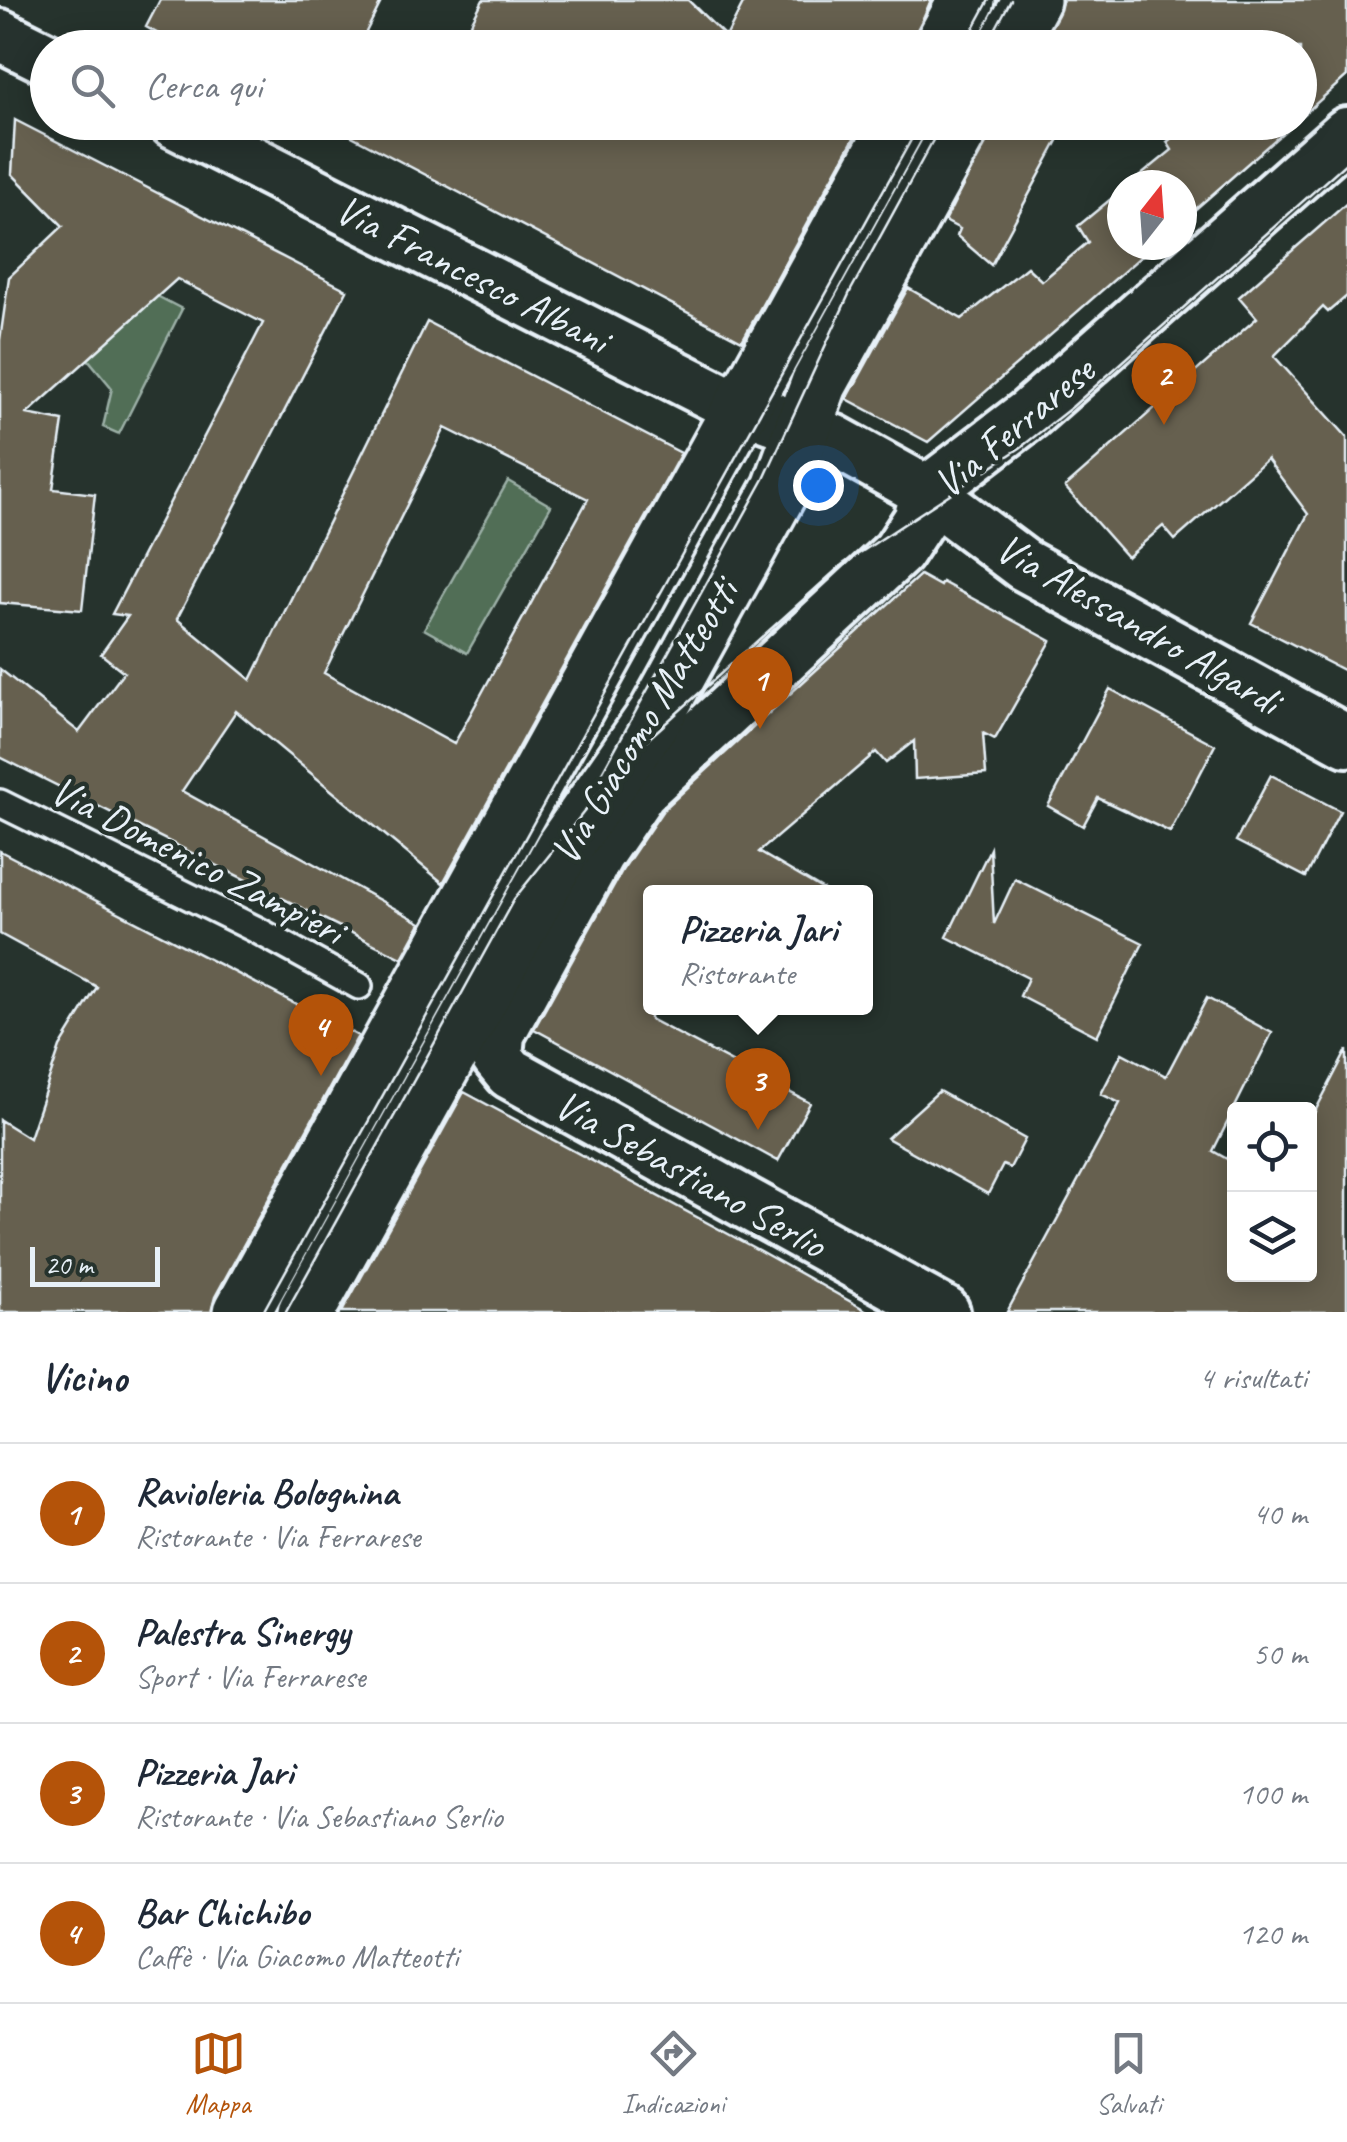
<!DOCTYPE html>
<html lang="it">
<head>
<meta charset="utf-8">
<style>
  body { margin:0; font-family:Caveat,sans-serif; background:#f2f2f3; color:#1f2937 }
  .controls { position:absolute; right:30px; bottom:30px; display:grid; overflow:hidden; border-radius:10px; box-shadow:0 5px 25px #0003 }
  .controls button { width:90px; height:90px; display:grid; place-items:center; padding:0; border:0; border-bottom:2px solid #e0e1e3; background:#fff; color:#1f2937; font:50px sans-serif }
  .compass { position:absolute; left:1107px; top:170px; width:90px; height:90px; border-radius:50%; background:#fff; box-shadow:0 5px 25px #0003; rotate:17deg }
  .scale { position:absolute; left:30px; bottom:25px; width:130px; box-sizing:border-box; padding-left:10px; border:5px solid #e8f1f8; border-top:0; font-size:28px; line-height:35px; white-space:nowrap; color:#e8f1f8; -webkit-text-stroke:8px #26332d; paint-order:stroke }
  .you { position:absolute; left:818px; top:485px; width:35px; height:35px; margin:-25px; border:8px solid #fff; border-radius:50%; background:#1a73e8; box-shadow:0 0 0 15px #1a73e833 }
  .badge { display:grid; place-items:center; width:65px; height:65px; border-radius:50%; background:#b45309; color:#fff; font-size:32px; font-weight:700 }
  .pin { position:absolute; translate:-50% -82px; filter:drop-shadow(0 2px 5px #0008) }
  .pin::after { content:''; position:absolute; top:52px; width:35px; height:30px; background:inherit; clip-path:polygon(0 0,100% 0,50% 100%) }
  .popup { position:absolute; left:643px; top:885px; width:230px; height:130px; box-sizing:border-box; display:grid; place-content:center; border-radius:10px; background:#fff; filter:drop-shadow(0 2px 8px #0005); font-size:32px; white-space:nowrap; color:#747a83 }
  .popup b { font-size:38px; color:#1f2937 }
  .popup::after { content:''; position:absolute; left:50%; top:100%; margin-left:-20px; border:20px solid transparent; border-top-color:#fff }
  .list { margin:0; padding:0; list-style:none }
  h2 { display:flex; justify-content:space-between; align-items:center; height:130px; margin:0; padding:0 40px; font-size:42px }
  h2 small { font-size:32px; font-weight:400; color:#747a83 }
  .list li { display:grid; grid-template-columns:65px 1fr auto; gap:30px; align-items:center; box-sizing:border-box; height:140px; padding:0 40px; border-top:2px solid #e0e1e3 }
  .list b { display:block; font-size:38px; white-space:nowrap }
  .list p { margin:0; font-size:32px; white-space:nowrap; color:#747a83 }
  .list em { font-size:32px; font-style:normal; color:#747a83 }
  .icon { flex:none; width:55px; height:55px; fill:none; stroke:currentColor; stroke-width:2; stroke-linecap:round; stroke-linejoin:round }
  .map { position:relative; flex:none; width:1347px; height:1312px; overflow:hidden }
  .search { position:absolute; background:#fff; box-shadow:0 5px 25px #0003; left:30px; right:30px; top:30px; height:110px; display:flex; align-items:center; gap:25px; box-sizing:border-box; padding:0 35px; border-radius:55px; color:#747a83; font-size:38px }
  .sheet { height:690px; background:#fff }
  nav { display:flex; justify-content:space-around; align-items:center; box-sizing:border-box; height:140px; border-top:2px solid #e0e1e3; background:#fff; font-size:28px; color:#747a83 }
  nav a { display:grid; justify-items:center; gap:5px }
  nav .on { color:#b45309 }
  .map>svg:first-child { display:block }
  .green { fill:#516e56; stroke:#9cb0a7; stroke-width:2.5 }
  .building { fill:#66614f; stroke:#e8f1f8; stroke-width:2.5; fill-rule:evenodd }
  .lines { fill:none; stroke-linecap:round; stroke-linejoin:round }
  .lane-casing { stroke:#e8f1f8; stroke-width:32 }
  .street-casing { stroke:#e8f1f8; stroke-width:58 }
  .secondary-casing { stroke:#e8f1f8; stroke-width:62 }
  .lane { stroke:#26332d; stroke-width:25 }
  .street { stroke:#26332d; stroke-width:50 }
  .secondary { stroke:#26332d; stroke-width:55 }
  .tram { stroke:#e8f1f8; stroke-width:2.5 }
  .labels { text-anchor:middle; stroke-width:9; stroke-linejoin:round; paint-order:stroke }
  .street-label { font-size:42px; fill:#e8f1f8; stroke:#26332d }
</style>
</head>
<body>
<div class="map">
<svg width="1347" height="1312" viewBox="0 0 1347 1312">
  <rect width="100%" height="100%" fill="#26332d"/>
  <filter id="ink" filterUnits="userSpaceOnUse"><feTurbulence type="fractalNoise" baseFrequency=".01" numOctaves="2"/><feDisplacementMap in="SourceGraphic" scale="20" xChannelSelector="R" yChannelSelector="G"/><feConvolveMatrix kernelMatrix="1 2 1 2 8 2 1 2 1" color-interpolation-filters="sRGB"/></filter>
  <g filter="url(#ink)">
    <path class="green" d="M157,296L182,309L119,434L103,427L112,388L88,359Z
      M508,481L551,506L467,653L424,629Z"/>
    <path class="building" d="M160,0H382L358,48H184L146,27Z
      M483,0H688L726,37L745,0H931L910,48H458Z
      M1063,0H1347V76L1300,118V48H1041Z
      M15,120L347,290L177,619L251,680L427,322L681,453L443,883L236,711L182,791L421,923L402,958L0,757V669L79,732L124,672L101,654L128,616L112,614L263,323L177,279L27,414L63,421L53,489L95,494L82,610L0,603V340L9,277L63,226L12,174ZM445,428L588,499L454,744L324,673Z
      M325,122H863L742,341Z
      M995,122H1068L991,265L957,236L960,229L945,221Z
      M1190,122H1295L1182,221V185H1129L1172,150L1167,142Z
      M1122,190V245H1154L928,442L847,399L908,288L962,319L1027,267L1042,281L1088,242L1078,226Z
      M1347,203V296L1328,312L1323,307L1274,356L1347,437V672L1251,623L1308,514L1267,459L1175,540L1163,526L1127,557L1065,487L1257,318L1239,297Z
      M920,575L940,586L942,582L1051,641L995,739L983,733L986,774L915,779L914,741L886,763L876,752L759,852L827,892H650V1019L810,1103L778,1161L534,1029L623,869L663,810Z
      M1110,689L1215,745L1170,832L1098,798L1083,826L1048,806Z
      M1271,775L1340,811L1306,877L1236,841Z
      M990,849L994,924L1015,879L1143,943L1097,1036L1020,996L1028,978L947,937Z
      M0,851L358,1036L215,1297L211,1312H0V1120L29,1138L60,1047L97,987L0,934Z
      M1207,998L1272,1033L1213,1151L1234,1163V1274H1310V1121L1347,1050V1312H1007L1120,1103L1101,1094L1122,1053L1166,1076Z
      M939,1091L1025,1139L1010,1168L1003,1165L988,1194L887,1138Z
      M464,1092L760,1251L869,1312H342Z"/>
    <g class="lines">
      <g class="lane-casing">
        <path id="lane" d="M0,803L255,929L359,986"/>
      </g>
      <g class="street-casing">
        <path id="street" d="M0,35L48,59
          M174,122L725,401L833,440L927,492L1024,565L1347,741
          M944,1312L510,1073L497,1057L499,1034L598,854L641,791L898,552L919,520L927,492L1028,415L1347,133"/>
      </g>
      <g class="secondary-casing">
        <path id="secondary" d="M941,48L967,0
          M1005,48L1032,0
          M242,1312L899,122
          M306,1312L562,850L657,713L781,488L819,384L964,122"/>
      </g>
      <use href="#lane" class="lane"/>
      <use href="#street" class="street"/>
      <use href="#secondary" class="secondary"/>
      <path class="tram" d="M963,48L989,0
        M985,48L1011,0
        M600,776L764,479L851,290L943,122
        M263,1312L921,122
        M286,1312L514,899L628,757L843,564L1020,448L1072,407L1347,162"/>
    </g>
  </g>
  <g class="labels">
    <g class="street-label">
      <text transform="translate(473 273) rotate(27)" y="15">Via Francesco Albani</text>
      <text transform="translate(1013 426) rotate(-40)" y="15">Via Ferrarese</text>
      <text transform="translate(1139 623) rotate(30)" y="15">Via Alessandro Algardi</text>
      <text transform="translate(643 721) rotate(-59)" y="15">Via Giacomo Matteotti</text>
      <text transform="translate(198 859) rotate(27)" y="15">Via Domenico Zampieri</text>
      <text transform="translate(691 1173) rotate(29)" y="15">Via Sebastiano Serlio</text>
    </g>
  </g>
</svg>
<div class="controls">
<button><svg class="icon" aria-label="locate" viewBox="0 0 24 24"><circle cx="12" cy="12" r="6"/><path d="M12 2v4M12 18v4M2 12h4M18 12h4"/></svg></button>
<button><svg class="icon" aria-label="layers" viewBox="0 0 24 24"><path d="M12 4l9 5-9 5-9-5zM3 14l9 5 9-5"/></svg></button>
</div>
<svg class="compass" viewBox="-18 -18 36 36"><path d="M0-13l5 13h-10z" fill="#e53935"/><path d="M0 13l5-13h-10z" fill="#747a83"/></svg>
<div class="scale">20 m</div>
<div class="you"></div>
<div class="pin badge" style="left:760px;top:729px">1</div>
<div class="pin badge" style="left:1164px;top:425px">2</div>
<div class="pin badge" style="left:758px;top:1130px">3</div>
<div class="popup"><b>Pizzeria Jari</b>Ristorante</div>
<div class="pin badge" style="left:321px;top:1076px">4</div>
<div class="search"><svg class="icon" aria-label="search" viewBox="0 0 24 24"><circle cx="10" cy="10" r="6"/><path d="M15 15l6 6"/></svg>Cerca qui</div>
</div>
<section class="sheet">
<h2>Vicino<small>4 risultati</small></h2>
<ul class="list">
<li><span class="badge">1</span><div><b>Ravioleria Bolognina</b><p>Ristorante · Via Ferrarese</p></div><em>40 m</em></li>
<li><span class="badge">2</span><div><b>Palestra Sinergy</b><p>Sport · Via Ferrarese</p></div><em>50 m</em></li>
<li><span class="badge">3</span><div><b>Pizzeria Jari</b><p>Ristorante · Via Sebastiano Serlio</p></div><em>100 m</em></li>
<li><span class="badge">4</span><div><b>Bar Chichibo</b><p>Caffè · Via Giacomo Matteotti</p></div><em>120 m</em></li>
</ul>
</section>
<nav>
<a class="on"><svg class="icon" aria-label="map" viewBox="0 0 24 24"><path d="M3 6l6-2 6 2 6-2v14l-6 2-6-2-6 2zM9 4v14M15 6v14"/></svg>Mappa</a>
<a><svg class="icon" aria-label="directions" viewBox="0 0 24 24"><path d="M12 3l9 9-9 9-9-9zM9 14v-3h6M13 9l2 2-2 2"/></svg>Indicazioni</a>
<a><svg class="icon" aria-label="saved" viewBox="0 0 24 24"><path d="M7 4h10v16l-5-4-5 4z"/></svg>Salvati</a>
</nav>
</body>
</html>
